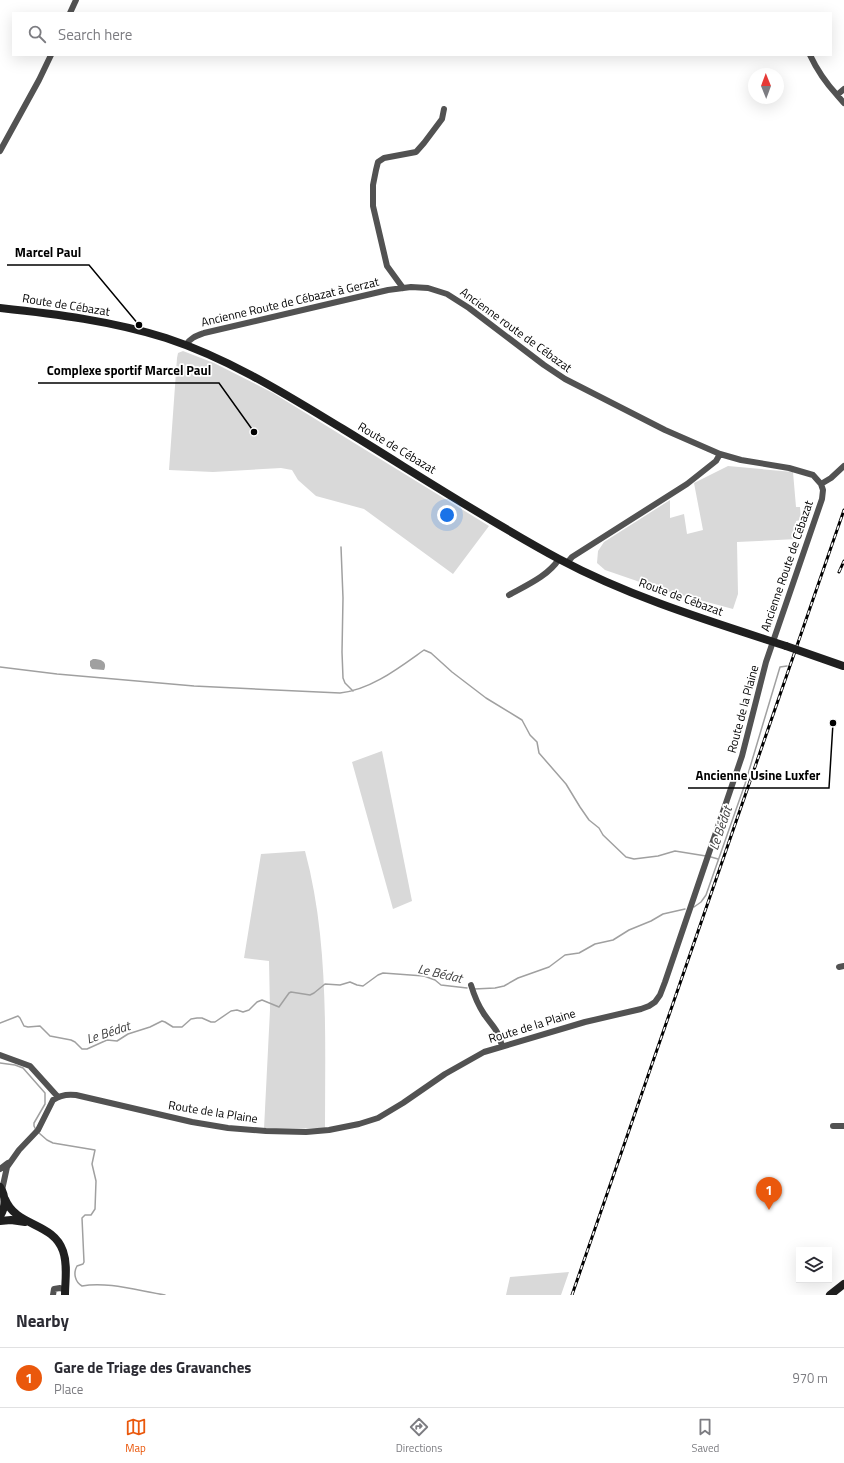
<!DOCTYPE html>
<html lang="en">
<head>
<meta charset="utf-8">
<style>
  body { margin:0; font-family:"Titillium Web",sans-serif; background:#f2f2f3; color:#2b2b33 }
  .controls { position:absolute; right:12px; bottom:12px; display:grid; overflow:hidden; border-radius:0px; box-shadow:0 4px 16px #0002 }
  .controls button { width:36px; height:36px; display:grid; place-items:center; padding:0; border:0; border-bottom:1px solid #e1e1e2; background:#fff; color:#2b2b33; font:20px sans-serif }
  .compass { position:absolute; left:748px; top:68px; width:36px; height:36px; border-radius:50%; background:#fff; box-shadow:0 4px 16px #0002; rotate:359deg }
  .you { position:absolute; left:447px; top:515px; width:14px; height:14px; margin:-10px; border:3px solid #fff; border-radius:50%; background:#1a73e8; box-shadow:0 0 0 6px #1a73e833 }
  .badge { display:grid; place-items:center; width:26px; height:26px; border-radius:50%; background:#ea580c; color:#fff; font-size:13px; font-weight:700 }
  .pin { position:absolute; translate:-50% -33px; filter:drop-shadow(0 1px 2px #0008) }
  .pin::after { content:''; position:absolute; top:21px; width:14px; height:12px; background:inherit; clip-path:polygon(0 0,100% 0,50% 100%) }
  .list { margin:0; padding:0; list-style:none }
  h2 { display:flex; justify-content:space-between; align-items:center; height:52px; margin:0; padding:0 16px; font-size:17px }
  h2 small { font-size:13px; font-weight:400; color:#7c7c81 }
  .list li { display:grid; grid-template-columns:26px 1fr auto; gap:12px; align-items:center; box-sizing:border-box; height:60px; padding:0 16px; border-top:1px solid #e1e1e2 }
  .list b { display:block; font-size:15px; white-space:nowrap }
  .list p { margin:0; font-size:13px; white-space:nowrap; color:#7c7c81 }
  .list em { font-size:13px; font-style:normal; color:#7c7c81 }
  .icon { flex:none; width:22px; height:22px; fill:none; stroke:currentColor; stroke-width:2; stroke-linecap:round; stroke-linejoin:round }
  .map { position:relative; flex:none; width:844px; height:1295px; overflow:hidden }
  .search { position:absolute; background:#fff; box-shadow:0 4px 16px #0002; left:12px; right:12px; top:12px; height:44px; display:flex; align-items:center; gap:10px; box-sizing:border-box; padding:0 14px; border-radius:0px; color:#7c7c81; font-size:15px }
  .sheet { height:112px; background:#fff }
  nav { display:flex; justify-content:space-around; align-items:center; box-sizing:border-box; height:56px; border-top:1px solid #e1e1e2; background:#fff; font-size:11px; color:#7c7c81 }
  nav a { display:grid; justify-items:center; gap:2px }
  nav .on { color:#ea580c }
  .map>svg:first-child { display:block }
  .green { fill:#d9d9d9 }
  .water { fill:#a0a0a0 }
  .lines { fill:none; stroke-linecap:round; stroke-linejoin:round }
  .stream { stroke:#a0a0a0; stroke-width:1.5 }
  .minor { stroke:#525252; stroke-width:6 }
  .secondary { stroke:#1f1f1f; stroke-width:8 }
  .rail-casing { stroke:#000; stroke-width:3 }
  .rail { stroke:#fff; stroke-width:1.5; stroke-dasharray:4.5; stroke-linecap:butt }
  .secondary-bridge { stroke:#1f1f1f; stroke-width:8 }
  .labels { text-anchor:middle; stroke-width:3.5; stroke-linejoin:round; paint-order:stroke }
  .street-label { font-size:12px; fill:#000; stroke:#fff }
  .water-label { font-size:13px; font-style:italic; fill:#414141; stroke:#fff }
  .leader { fill:none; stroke:#000; stroke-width:1.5 }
  .callout-dot { fill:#000; stroke:#fff; stroke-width:1.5 }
  .callout-label { font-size:13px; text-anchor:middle; font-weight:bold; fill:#000; stroke:#fff; stroke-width:3.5; stroke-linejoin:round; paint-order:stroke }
</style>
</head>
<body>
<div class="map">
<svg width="844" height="1295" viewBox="0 0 844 1295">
  <rect width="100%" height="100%" fill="#fff"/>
  <path class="green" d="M183,351L214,363L273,393L489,526L453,574L364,509L316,496L298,480L292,470L281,468L213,472L169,470L177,358L178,353Z
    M728,466L793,472L796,507H800L801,520L796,521L797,539L737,542L738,594L733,609L666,591L605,570L597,563L598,551L604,542L670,500V518L684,514L687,534L703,530L694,483Z
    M382,751L412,901L393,909L352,762Z
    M305,851C329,940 325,1036 325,1128L264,1129L270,1010L269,961L244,958L261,854Z
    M569,1272L561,1295H506L510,1277Z"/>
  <path class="water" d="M93,659C100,659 108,661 104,670L92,669L90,666V661Z"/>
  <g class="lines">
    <path class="stream" d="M341,547L343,598L342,652L343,678L345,683L353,691
      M0,667L57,674L194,686L340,693C371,690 400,667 424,650L431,653L452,672L486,698L522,720L530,735L537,742L539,753L566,784L580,807L589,820L599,828L603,835L626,857L634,859L658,856L675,851L706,856
      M711,857L718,859
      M694,907L701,902L706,895L745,784L780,667L787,666
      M474,989L495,988L504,986L518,978L549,967L565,955L579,953L595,944L613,940L629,930L651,921L663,914L685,909
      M0,1023L18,1016L20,1018L24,1026L28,1027L40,1026L50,1036L71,1040L75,1042L82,1049H87L107,1040L117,1041L128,1034L150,1027L162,1021L165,1022L173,1027H182L191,1019L197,1018H202L211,1022H215L231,1011L237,1010L243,1012L249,1010L257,1002L262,1000L279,1007L289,993L291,992L310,995L314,993L325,984L340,985L350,982L357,985L363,986L378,975L383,973L424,976L435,980L441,985L467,988
      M0,1063L15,1065L23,1068L45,1093V1104L34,1123V1126L36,1130
      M39,1133L47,1140L53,1143L95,1150L92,1164L96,1181L95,1209L91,1215H85L82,1218L84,1262L83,1264L77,1266C73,1273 75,1282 82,1286C107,1281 139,1291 165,1295"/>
    <path class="minor" d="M70,13L76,0
      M810,55C817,70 825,82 837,95
      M844,89L837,95L844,103
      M0,151L39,80L51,55
      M403,288L387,266L373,206V185L376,170L378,162L384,158L416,152L424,143L442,119L444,109
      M821,484L831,478L844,466
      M567,563L572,557L687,484L716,461L720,454
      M509,595C527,585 548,576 559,559
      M839,967L844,966
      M471,985C474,995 478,1005 484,1014C493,1027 498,1029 502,1046
      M0,1055L30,1066L58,1097
      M833,1126H844
      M0,1169L8,1163
      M2,1190L7,1167L19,1150L38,1130L53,1100C60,1095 68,1094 76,1095L192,1122L228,1128L266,1131L306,1132L329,1130L359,1124L378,1118L403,1103L445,1074L484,1052L585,1022L641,1009L649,1006L655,1002L660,995L665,982L742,756L766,662L822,499L823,490L821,484L813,475L789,468L741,460L720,454L665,430L565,379L544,365L469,308L447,294L428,288L411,287L388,290L204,333C196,336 190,338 186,345
      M53,1295L54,1289L60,1288L65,1290"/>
    <path class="secondary" d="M0,308C56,314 112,321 166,338C230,359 287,395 343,429C415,473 485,519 559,559C630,597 709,621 786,646
      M0,1187C6,1196 6,1207 0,1216
      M5,1199C16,1227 53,1222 63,1251C68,1265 65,1281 65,1295
      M0,1221L11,1220L25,1222
      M830,1295L844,1284"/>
    <g class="rail-casing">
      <path id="rail" d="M839,572L844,561
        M572,1295L844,510"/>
    </g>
    <use href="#rail" class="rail"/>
    <path class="secondary-bridge" d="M786,646L843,666"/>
  </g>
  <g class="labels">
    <g class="street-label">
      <text transform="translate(290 302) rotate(-13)" y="4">Ancienne Route de Cébazat à Gerzat</text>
      <text transform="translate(66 305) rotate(9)" y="4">Route de Cébazat</text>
      <text transform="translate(516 330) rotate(36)" y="4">Ancienne route de Cébazat</text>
      <text transform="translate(397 448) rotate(31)" y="4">Route de Cébazat</text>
      <text transform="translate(787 566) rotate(-71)" y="4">Ancienne Route de Cébazat</text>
      <text transform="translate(681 597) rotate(20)" y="4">Route de Cébazat</text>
      <text transform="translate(743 709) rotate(-75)" y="4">Route de la Plaine</text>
      <text transform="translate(532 1026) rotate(-17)" y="4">Route de la Plaine</text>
      <text transform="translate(213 1112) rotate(9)" y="4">Route de la Plaine</text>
    </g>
    <g class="water-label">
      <text transform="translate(720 828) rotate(-71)" y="5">Le Bédat</text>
      <text transform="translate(440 973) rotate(13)" y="5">Le Bédat</text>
      <text transform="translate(108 1032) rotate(-18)" y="5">Le Bédat</text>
    </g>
  </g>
  <path class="leader" d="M139 325L89 265H7M254 432L219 383H38M833 723L829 788H688"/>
  <g class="callout-dot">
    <circle cx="139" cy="325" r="4"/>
    <circle cx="254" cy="432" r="4"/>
    <circle cx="833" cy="723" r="4"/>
  </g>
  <g class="callout-label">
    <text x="48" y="257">Marcel Paul</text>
    <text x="129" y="375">Complexe sportif Marcel Paul</text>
    <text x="758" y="780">Ancienne Usine Luxfer</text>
  </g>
</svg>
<div class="controls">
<button><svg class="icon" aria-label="layers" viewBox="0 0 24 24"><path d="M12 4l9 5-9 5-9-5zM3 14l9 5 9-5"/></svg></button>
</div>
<svg class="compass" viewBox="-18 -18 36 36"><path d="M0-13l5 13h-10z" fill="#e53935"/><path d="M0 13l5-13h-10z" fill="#7c7c81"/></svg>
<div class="you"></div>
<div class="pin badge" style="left:769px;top:1210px">1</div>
<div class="search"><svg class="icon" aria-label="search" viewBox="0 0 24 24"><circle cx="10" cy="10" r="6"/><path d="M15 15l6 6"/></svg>Search here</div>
</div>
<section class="sheet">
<h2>Nearby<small></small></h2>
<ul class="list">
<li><span class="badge">1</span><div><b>Gare de Triage des Gravanches</b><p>Place</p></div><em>970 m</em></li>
</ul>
</section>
<nav>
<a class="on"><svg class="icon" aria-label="map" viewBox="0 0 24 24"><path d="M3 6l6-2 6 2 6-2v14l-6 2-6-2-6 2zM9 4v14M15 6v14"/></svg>Map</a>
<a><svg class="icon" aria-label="directions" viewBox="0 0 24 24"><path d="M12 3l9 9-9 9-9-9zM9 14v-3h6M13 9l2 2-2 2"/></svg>Directions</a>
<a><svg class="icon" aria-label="saved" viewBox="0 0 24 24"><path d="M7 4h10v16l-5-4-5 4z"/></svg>Saved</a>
</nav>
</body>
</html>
